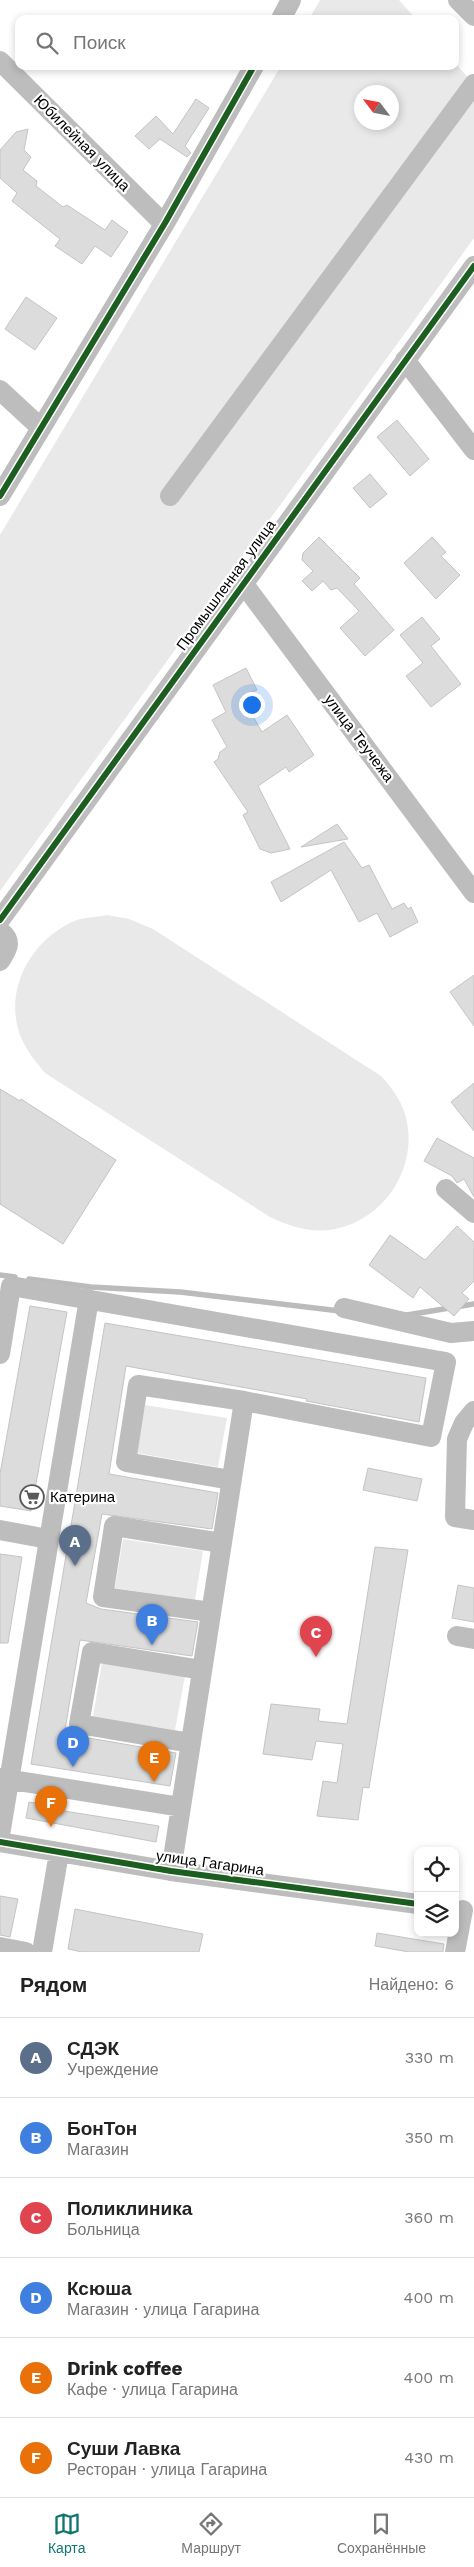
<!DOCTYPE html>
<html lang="ru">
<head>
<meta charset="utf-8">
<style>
  body { margin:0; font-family:"Work Sans",sans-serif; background:#f6f6f6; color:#222 }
  .controls { position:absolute; right:15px; bottom:15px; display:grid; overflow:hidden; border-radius:10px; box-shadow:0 2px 8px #0003 }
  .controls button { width:45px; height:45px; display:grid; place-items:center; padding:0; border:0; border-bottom:1px solid #e0e0e0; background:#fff; color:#222; font:25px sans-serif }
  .compass { position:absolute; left:354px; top:85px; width:45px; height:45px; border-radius:50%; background:#fff; box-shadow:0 2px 8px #0003; rotate:302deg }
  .you { position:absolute; left:251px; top:704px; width:18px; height:18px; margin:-12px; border:4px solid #fff; border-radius:50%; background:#1a73e8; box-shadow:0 0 0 8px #1a73e833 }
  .badge { display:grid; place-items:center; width:32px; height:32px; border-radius:50%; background:#0f766e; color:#fff; font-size:16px; font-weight:700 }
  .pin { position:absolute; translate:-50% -41px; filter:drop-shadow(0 1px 2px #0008) }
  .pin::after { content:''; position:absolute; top:26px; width:18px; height:15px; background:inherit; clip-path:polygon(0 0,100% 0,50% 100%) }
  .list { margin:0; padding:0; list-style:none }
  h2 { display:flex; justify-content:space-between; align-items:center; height:65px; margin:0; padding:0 20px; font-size:21px }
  h2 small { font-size:16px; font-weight:400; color:#767676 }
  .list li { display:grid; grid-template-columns:32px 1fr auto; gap:15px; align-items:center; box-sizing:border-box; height:80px; padding:0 20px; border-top:1px solid #e0e0e0 }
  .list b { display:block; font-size:19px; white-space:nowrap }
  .list p { margin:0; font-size:16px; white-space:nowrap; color:#767676 }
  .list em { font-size:16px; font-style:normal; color:#767676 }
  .icon { flex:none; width:28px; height:28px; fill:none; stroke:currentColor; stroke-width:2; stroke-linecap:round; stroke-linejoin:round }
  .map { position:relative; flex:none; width:474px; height:1952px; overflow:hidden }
  .search { position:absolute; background:#fff; box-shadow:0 2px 8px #0003; left:15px; right:15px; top:15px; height:55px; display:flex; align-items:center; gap:12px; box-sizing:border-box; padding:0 18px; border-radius:10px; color:#767676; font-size:19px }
  .sheet { height:545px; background:#fff }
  nav { display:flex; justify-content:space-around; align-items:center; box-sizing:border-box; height:70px; border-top:1px solid #e0e0e0; background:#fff; font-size:14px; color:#767676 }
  nav a { display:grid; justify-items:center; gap:2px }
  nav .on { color:#0f766e }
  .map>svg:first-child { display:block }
  .green { fill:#e9e9e9; fill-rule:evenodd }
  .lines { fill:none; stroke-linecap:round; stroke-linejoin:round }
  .stream { stroke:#bbb; stroke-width:5.5 }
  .building { fill:#dcdcdc; stroke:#c4c4c4 }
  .minor { stroke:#bdbdbd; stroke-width:20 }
  .cycleway-casing { stroke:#fff; stroke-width:9 }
  .cycleway { stroke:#1b5e20; stroke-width:6 }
  .labels { text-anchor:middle; stroke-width:4.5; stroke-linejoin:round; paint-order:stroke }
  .street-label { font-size:15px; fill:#000; stroke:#fff }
  .poi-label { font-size:15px; fill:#000; stroke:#fff; text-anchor:start }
</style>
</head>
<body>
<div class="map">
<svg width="474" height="1952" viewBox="0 0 474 1952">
  <rect width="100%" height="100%" fill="#fff"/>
  <path class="green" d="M320,0H399L416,19H309Z
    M455,63L474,84V238L0,891V535L281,66H455ZM362,92H392V122H362Z
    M107,915L129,919L153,929L381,1076C391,1087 399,1097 404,1111C422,1164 385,1223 329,1230C308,1232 289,1226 270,1217L45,1073C35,1061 26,1050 20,1035C3,988 33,937 77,920C86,917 98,917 107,915Z
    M145,1405L227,1418L218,1467L137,1453Z
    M123,1539L203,1551L195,1600L115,1588Z
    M102,1662L185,1676L175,1730L93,1717Z"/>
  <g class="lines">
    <path class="stream" d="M0,1275L15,1277
      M29,1279L91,1287L180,1292L340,1311
      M407,1315L474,1304"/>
  </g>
  <path class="building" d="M196,99L209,108L185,146L191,153L187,157L160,139L149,149L135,136L156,116L173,134Z
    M28,129L24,150L31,157L23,170L37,181L36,186L63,207L67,205L105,230L112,220L128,232L111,257L95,246L82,264L55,246L60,239L12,201L17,193L0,178V150L16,132Z
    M26,297L57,318L35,350L5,329Z
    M397,420L429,459L410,476L377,437Z
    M370,474L387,494L370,508L353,488Z
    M319,537L360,578L354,584L394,630L365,656L340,628L359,611L337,588L331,590L323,581L312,591L302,581L313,571L302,560L303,553Z
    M432,537L446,552L441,556L460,575L436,599L404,563Z
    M422,617L440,639L431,646L461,684L431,707L406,676L423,663L400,635Z
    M246,668L257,690L242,697L262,732L287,715L314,755L289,772L286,767L258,786L290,849L271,853L260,849L243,815L248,812L214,762L218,759L220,752L227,747L212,720L226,712L213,685Z
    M337,824L348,839L301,847Z
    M344,842L362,868L369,865L392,909L404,903L408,909L411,907L418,922L390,937L377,913L359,922L331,870L281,902L271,882Z
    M474,975V1026L450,992Z
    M474,1083V1131L451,1102Z
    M0,1089L20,1101L21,1099L116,1160L63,1244L0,1204Z
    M437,1138L474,1158V1197L464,1179L457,1183L452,1176L424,1161Z
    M457,1226L474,1242V1281L462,1293L469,1299L454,1316L420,1287L413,1298L369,1265L390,1235L425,1260Z
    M30,1306L67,1312L31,1511L0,1506V1474Z
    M105,1323L426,1378L419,1422L306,1401L307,1399L126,1366L109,1474L218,1493L212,1529L102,1514L86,1603L101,1609L198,1622L192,1656L80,1640L65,1730L77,1736L176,1753L170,1786L31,1764Z
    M368,1468L422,1479L417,1501L363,1490Z
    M375,1547L408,1550L369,1788L363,1787L358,1820L317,1816L323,1781L337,1783L343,1744L316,1741L312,1760L263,1754L271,1704L320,1709L318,1721L347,1724Z
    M0,1554L22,1557L8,1643H0Z
    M458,1585L474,1588V1622L452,1618Z
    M29,1802L46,1805L45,1808L159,1826L156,1842L26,1818Z
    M0,1896L18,1899L10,1937L0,1935Z
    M75,1909L203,1934L199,1952H82L68,1949Z
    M377,1933L444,1944L443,1952H409L375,1946Z"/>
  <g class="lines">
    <path class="minor" d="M458,0L474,16
      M281,19L291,0
      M0,61L164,224
      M405,360L474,450
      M0,390L41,428
      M0,496L165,223L254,66
      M170,496L474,84
      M243,583L474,893
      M0,920L474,266
      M0,931C13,941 8,949 0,961
      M446,1189L474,1213
      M344,1308L451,1333L474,1331
      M0,1354L11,1286L446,1362L431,1437L244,1401L171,1871
      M474,1411L464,1423L457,1439L455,1517L474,1520
      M231,1480L126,1462L138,1385L244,1401
      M0,1530L48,1539
      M211,1612L103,1597L114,1526L222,1543
      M457,1636L474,1639
      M191,1743L79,1724L92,1652L202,1670
      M0,1778L181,1807
      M0,1835L89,1299
      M0,1842L171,1871L418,1904
      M0,1947L26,1952
      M42,1952L59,1853
      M455,1952L463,1910"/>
    <g class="cycleway-casing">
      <path id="cycleway" d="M0,496L165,223L254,66
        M0,920L474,266
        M0,1842L171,1871L418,1904"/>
    </g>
    <use href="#cycleway" class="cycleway"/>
  </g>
  <defs>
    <g id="supermarket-ring" transform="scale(1.25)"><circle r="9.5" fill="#fff" stroke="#595959" stroke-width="1.5"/><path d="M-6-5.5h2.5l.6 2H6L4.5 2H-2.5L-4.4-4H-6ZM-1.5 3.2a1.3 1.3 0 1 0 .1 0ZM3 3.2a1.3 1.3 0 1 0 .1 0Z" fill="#595959"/></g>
  </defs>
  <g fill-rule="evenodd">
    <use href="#supermarket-ring" x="32" y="1497"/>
  </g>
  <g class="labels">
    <g class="street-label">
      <text transform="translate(82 143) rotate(45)" y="5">Юбилейная улица</text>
      <text transform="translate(226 585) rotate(-54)" y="5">Промышленная улица</text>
      <text transform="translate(359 738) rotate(53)" y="5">улица Теучежа</text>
      <text transform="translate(210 1863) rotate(8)" y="5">улица Гагарина</text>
    </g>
    <g class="poi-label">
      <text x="50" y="1502">Катерина</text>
    </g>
  </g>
</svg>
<div class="controls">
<button><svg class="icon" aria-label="locate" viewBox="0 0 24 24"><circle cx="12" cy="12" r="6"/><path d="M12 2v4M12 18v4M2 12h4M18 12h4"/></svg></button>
<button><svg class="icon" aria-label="layers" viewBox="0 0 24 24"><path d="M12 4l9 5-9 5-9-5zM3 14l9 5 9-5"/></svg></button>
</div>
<svg class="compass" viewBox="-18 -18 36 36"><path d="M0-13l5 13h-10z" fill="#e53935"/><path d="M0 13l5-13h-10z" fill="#767676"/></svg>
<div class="you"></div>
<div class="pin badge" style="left:75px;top:1566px;background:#5c6f8a">A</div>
<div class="pin badge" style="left:152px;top:1645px;background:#3f7fe0">B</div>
<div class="pin badge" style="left:316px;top:1657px;background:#e0444e">C</div>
<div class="pin badge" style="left:73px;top:1767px;background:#3f7fe0">D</div>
<div class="pin badge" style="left:154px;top:1782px;background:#e8710a">E</div>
<div class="pin badge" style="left:51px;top:1827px;background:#e8710a">F</div>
<div class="search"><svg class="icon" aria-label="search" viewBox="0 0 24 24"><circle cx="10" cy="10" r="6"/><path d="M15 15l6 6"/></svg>Поиск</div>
</div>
<section class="sheet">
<h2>Рядом<small>Найдено: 6</small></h2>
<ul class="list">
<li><span class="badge" style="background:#5c6f8a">A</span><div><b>СДЭК</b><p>Учреждение</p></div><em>330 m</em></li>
<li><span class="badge" style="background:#3f7fe0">B</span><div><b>БонТон</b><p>Магазин</p></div><em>350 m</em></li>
<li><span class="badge" style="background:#e0444e">C</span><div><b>Поликлиника</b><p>Больница</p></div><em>360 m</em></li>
<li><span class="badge" style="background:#3f7fe0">D</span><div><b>Ксюша</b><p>Магазин · улица Гагарина</p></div><em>400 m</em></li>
<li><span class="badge" style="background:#e8710a">E</span><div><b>Drink coffee</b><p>Кафе · улица Гагарина</p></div><em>400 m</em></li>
<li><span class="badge" style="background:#e8710a">F</span><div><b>Суши Лавка</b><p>Ресторан · улица Гагарина</p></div><em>430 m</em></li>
</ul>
</section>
<nav>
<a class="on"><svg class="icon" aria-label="map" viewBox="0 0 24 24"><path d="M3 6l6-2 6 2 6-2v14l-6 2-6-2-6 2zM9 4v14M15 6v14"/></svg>Карта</a>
<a><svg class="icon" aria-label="directions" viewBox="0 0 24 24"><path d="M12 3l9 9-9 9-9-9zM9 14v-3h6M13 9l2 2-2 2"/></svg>Маршрут</a>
<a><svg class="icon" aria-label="saved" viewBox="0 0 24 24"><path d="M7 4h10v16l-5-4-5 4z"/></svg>Сохранённые</a>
</nav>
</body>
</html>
